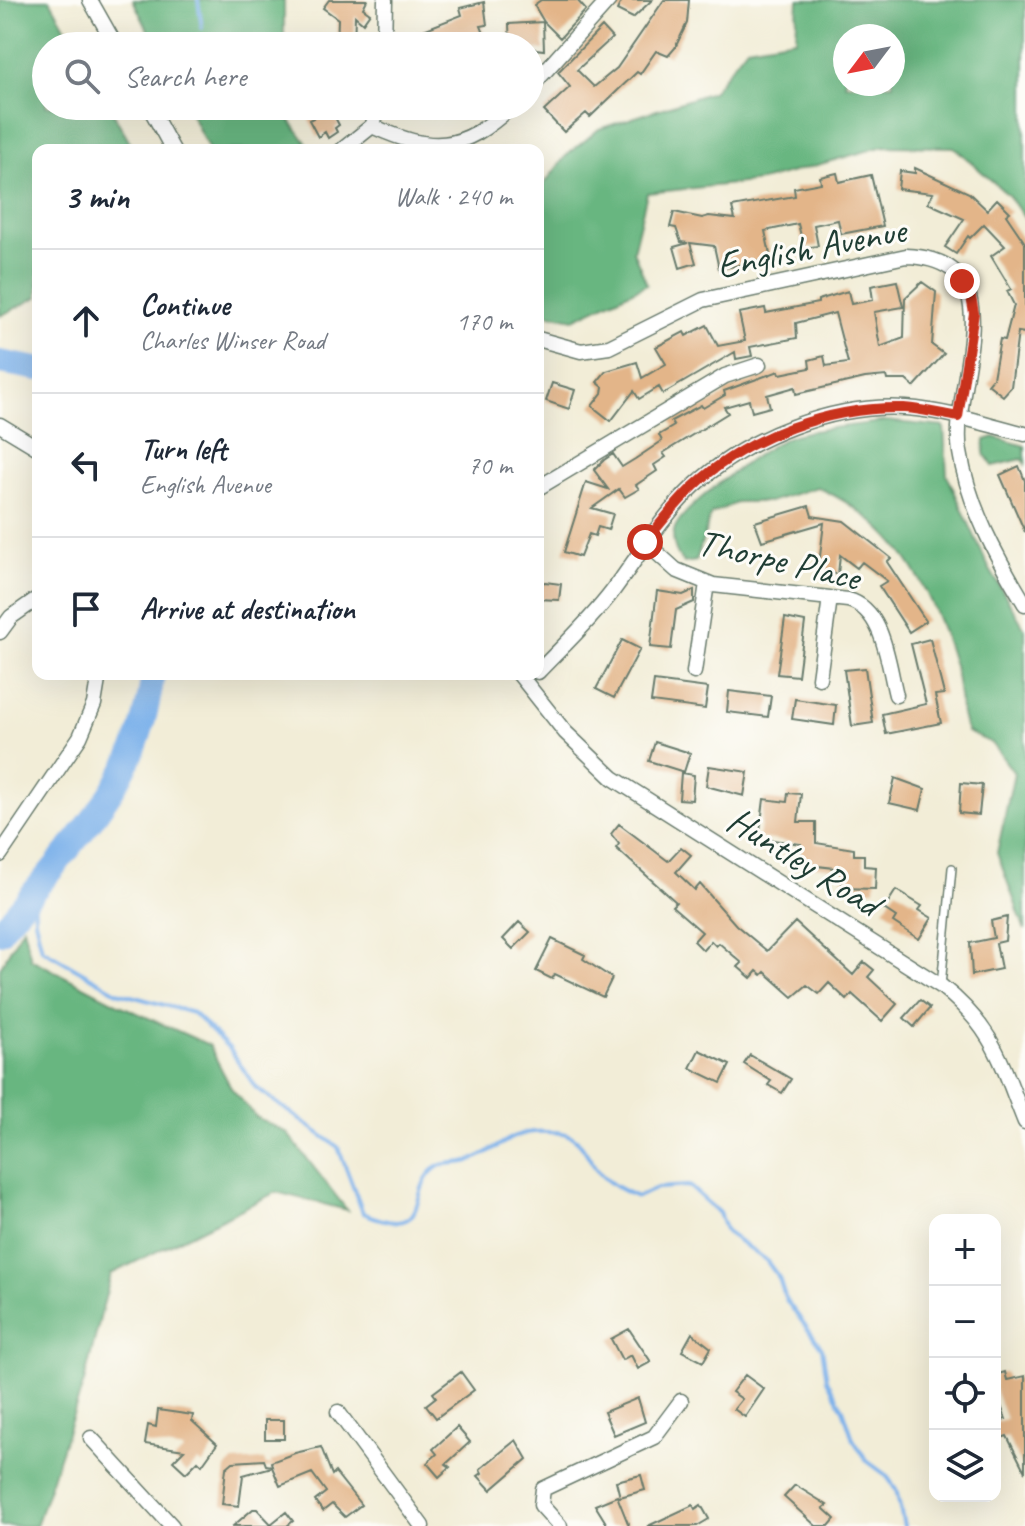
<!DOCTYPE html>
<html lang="en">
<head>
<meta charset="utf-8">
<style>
  body { margin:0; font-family:Caveat,sans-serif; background:#f2f2f3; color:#1f2937 }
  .controls { position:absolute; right:24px; bottom:24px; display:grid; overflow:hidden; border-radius:16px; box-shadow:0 8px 32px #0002 }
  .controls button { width:72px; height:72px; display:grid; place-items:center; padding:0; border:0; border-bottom:2px solid #e0e1e3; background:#fff; color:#1f2937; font:40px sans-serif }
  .compass { position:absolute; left:833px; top:24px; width:72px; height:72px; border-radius:50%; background:#fff; box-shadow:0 8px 32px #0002; rotate:238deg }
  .stop { position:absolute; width:24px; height:24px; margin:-18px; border:6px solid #c8321e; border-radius:50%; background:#fff }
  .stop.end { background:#c8321e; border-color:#fff; box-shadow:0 2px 8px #0008 }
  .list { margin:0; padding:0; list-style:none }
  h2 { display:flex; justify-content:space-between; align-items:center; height:104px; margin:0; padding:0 32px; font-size:34px }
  h2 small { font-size:26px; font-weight:400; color:#747a83 }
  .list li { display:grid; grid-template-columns:52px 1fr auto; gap:24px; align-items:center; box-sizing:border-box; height:144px; padding:0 32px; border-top:2px solid #e0e1e3 }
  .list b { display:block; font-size:30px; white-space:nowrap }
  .list p { margin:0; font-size:26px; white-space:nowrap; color:#747a83 }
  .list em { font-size:26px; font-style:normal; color:#747a83 }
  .icon { flex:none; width:44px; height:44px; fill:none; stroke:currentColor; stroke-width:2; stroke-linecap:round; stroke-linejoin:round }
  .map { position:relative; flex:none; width:1025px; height:1526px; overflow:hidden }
  .search { position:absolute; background:#fff; box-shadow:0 8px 32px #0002; left:32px; top:32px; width:512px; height:88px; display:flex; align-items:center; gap:20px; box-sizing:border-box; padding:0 28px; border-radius:44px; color:#747a83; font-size:30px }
  .panel { position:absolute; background:#fff; box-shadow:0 8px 32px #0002; left:32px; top:144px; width:512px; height:536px; border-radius:16px }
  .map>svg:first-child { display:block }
  .forest { fill:#68b680; stroke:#447a5a; stroke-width:2; fill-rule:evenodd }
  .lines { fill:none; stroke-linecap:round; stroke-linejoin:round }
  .stream { stroke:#7cb1ea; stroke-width:4 }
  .river { stroke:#7cb1ea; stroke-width:24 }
  .building { fill:#e3b589 }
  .service-casing { stroke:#697b6d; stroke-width:10 }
  .minor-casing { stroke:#697b6d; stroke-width:17 }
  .service { stroke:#fff; stroke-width:7 }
  .minor { stroke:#fff; stroke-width:14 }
  .route { stroke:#c8321e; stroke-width:10 }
  .labels { text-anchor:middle; stroke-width:6; stroke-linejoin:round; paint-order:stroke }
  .street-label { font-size:38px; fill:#1f3d34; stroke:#fdfcf7 }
</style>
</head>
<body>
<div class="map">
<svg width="1025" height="1526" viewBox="0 0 1025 1526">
  <rect width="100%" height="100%" fill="#fdfcf7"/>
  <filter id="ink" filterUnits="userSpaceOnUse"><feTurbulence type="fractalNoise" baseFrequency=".0125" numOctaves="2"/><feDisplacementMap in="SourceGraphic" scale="16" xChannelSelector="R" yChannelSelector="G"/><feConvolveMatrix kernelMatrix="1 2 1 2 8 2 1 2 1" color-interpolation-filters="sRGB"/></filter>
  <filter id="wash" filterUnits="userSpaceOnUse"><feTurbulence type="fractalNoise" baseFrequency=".006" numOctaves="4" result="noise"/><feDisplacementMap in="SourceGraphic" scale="32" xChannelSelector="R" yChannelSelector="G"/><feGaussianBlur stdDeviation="1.8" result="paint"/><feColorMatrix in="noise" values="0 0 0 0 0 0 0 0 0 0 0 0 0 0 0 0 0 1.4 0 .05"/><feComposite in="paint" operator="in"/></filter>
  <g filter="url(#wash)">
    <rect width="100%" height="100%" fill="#f2edd7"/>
    <path class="forest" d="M0,0H50L76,46H46V106H109L134,150H38V297L0,316Z
      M133,0H284V46H156Z
      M798,0H1025V219L1009,196L954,147L884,146L761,181L647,193L633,251L647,284L574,319L538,312V192L565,157L599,129L712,92L747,47L796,39ZM845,36H893V84H845Z
      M187,106H283V111L308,145L297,150H209Z
      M886,421L944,427L947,475L989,568L1025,629V930L997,853L1014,773L992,743L967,732C958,710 960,689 954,666C930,584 898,523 817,487L769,502H738L711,514L696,561L684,563C675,553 669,537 677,524C690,502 770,442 794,435C824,427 856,426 886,421Z
      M994,437L1025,446V464L1022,459L993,466L984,453L985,440Z
      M23,927L31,959L124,1007L209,1045L231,1088L256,1117L287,1133L347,1210L276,1192L111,1274L84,1382L36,1526H0V968Z"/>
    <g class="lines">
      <path class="stream" d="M198,0L202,28
        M34,889L35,920L42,949L117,992L193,1013L229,1048L256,1088L338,1147L363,1213C437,1244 404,1186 439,1166C448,1162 460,1164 469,1161C501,1150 509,1129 547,1132C553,1132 561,1132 566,1134C583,1140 587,1157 597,1170C608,1184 622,1190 637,1197L657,1188L689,1186L719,1213L726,1232L766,1260L779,1278L786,1300L822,1348L827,1380L843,1409L853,1439L867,1461L886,1475L896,1489L904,1526"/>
      <path class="river" d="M0,362L38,369
        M0,932C39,883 110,808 133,752C144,727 149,701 153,674"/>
    </g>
    <g id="blocks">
      <path class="building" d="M329,0H367L363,8L370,13L363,23L355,16L354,46H337L338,19L323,8Z
        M541,0H577L586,10L560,38L544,22L534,5Z
        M622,0H652L633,18L617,10Z
        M664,0H689L687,23L675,48L668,56L656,51L640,74L637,72L590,117L586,113L564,132L544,111L570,87L558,72L602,27L612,38L577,70L594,87L617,68Z
        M484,2L487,25L481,26L489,46H418L413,34L462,15L460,8Z
        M543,22L544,50L510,46L509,24Z
        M318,106H329L339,125L335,128L337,132L328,138L325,132L318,137L309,120L313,118L309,111Z
        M915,168L969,193L987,210L997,199L1010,212L1006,215L1025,243V333L1018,332L1011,387L1003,396L988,384L993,378L1000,339L1005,340L1014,305L1007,291L1011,289L991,256L1005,246L984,224L970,238L968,236L956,254L945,247L964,219L928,203L933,193L898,189L900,171L915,173Z
        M837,173L839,182L871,175L883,226L841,234L838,220L814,225L818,246L804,248L798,224L765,231L771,259L719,269L714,246L690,243L696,263L680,268L674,247L688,243L681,242L676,228L670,227L674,212L702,218L709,216L735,219L732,207L795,196L794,188L821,183L820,177Z
        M897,281L903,307L874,312L880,347L904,338L905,298L922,282L936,292L932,345L944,354L914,387L906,380H887L886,376L865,378L796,394L795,387L767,395L770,407L752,412L749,400L724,407L728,413L663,453L666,457L654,465L657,471L636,485L639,489L625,497L619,489L592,508L613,514L608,530L598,527L595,536L589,534L580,557L564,552L586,482L608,489L594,470L604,460L613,454L622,467L635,459L662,441L659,435L674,426L671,421L701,405L703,408L725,395L724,391L779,371L780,374L810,368L809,360L824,356L826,366L848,363L835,313L796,323L797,338L750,347L752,356L736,359L735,352L663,394L659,387L639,399L634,391L611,421L592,406L602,393L603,387L597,382L606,371L637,362L642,378L666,364L656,347L684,332L686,336L707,325L718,346L745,341L739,313L765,308L766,313L818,303V300L848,291L851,304L873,300L871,286Z
        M552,383L575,390L569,409L546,401Z
        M1019,466L1025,481V532L1000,475Z
        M809,506L812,516L844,521L891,558L887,562L926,621L909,632L879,586L887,581L862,562L857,568L840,555L838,574L818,573L824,523L762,541L755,522Z
        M545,582L561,584L559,600L538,599V584Z
        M694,590V602L676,610L671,649L650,647L657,591L683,595Z
        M785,618L805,622L798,676L777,674Z
        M930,639L944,694L935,695L941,723L886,734L882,714L926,704L911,644Z
        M622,640L640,649L614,698L596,689Z
        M865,668L873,723L852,726L844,670Z
        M654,681L708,688L705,709L651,702Z
        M729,691L771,696L768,717L727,712Z
        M795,699L836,705L834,725L792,719Z
        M655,742L690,753L684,772L649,761Z
        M709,766L748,772L744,796L706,786Z
        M681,773L694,775L692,800L679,799Z
        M895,778L925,789L920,810L889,803Z
        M961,783L982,785L979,815L959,813Z
        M788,793L801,794L798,822H816V843L854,849V855H864V866L876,867L875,889L842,888L843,869L800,864L801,844L759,838L764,799L787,802Z
        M619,824L668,861L681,847L691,855L676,872L695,890L700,884L736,925L767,951L795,922L853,975L864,962L874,970L868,977L897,1004L882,1021L852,994L847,1000L829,983L819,994L807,985L793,997L765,972L762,975L757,971L751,978L738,967L742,963L719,943L716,946L711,941L703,950L694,941L702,932L672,906L676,902L616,848L619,844L611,834Z
        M896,890L922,906L919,910L932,918L919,939L893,922L896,917L884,909Z
        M1007,917L1005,941L996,943L1001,969L972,975L970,943L994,938L991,921Z
        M519,922L530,932L513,949L503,939Z
        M552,939L585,955L583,959L612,978L603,997L555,974L552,979L536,971Z
        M920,1000L930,1008L914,1027L904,1018Z
        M699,1050L730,1065L721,1083L690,1068Z
        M750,1055L791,1079L782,1093L768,1085L771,1081L744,1064Z
        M629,1329L651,1362L638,1369L631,1355L622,1360L611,1339Z
        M692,1333L711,1348L703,1362L682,1351Z
        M461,1372L474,1390L436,1418L426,1405L436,1397L433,1393Z
        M1005,1372L1007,1380L1025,1376V1472L1007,1436L995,1440V1422L1006,1419L995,1390V1375Z
        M745,1375L764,1389L745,1417L734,1409L742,1399L732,1392Z
        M638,1398L645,1422L614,1435L604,1412Z
        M158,1410L193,1415L192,1421L217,1444L202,1465L198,1461L186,1473L173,1461L184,1450L145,1444L148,1425L156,1427Z
        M265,1420H284V1439H265Z
        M457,1427L470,1442L446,1464L450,1467L439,1477L427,1463L437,1454L433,1449Z
        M516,1440L527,1459L491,1490L478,1476L482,1473L480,1469Z
        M321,1447L332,1475L335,1472L361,1505L345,1517L332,1504L323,1511L315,1501L326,1492L312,1473L280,1486L272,1467L243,1475L239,1506L222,1504L226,1468L233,1462L264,1460L266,1465L272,1466L271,1462L295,1453Z
        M641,1475L645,1490L620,1497L616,1481Z
        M795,1485L827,1505L823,1508L835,1519L829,1526H816L784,1497Z
        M617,1496L629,1526H608L595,1505Z
        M693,1505L695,1509L701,1505L709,1519L697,1526H648Z
        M253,1509H257L271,1524L286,1512L293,1521L287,1526H233Z"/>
    </g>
  </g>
  <g filter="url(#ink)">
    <use href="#blocks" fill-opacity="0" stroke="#697b6d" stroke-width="2"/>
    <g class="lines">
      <g class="service-casing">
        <path id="service" d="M941,986L952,868"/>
      </g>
      <g class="minor-casing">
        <path id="minor" d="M90,0L116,46
          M384,46L385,0
          M530,88L609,0
          M149,106L173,150
          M372,126C432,153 461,153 512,106
          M342,150L372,126L380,106
          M538,339L581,351L609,347L703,300L906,256C1020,260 949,385 960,452C968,505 997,558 1025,604
          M0,425L38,448
          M538,488L725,376L759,365
          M645,542L676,570L713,585L848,600C884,609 888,664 896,695
          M0,632L11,617L38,598
          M538,672C563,646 590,621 612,592C639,556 661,517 694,486C747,437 834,403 906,408C946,411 986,424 1025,434
          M694,672L707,583
          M519,674L565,732L613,778L941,986C994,1028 1001,1062 1025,1122
          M819,678L830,598
          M0,855L80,737L94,704L99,674
          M338,1412L422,1526
          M91,1438L172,1526
          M560,1526L541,1505L543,1489L654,1437L681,1401"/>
      </g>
      <use href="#service" class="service"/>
      <use href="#minor" class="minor"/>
    </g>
  </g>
  <g class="lines" filter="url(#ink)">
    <path class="route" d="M645,542C661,523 676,503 694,486C747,436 831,406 904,408C922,409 941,414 958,417L974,313L971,297L962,281"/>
  </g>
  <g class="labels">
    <g class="street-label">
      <text transform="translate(811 247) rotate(-11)" y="13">English Avenue</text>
      <text transform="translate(779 559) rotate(13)" y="13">Thorpe Place</text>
      <text transform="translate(804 861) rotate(32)" y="13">Huntley Road</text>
    </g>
  </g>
</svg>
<div class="controls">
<button>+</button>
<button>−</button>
<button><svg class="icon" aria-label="locate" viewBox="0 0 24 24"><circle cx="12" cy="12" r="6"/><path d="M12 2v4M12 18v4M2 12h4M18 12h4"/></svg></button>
<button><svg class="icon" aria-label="layers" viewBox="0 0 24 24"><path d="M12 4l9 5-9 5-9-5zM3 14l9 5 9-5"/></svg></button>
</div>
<svg class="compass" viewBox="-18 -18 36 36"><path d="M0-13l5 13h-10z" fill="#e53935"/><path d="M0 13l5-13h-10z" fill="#747a83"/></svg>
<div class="stop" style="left:645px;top:542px"></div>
<div class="stop end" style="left:962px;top:281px"></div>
<div class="search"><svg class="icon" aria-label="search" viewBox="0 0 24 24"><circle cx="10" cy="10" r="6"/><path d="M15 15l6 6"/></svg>Search here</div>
<section class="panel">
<h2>3 min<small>Walk · 240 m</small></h2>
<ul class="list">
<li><svg class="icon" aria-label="ahead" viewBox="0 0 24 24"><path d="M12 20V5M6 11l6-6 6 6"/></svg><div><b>Continue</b><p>Charles Winser Road</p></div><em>170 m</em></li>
<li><svg class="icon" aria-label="left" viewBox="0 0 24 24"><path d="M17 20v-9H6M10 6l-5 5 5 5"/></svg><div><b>Turn left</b><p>English Avenue</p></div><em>70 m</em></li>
<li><svg class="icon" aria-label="arrive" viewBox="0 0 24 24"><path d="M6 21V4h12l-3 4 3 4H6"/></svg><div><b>Arrive at destination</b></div></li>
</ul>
</section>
</div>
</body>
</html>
